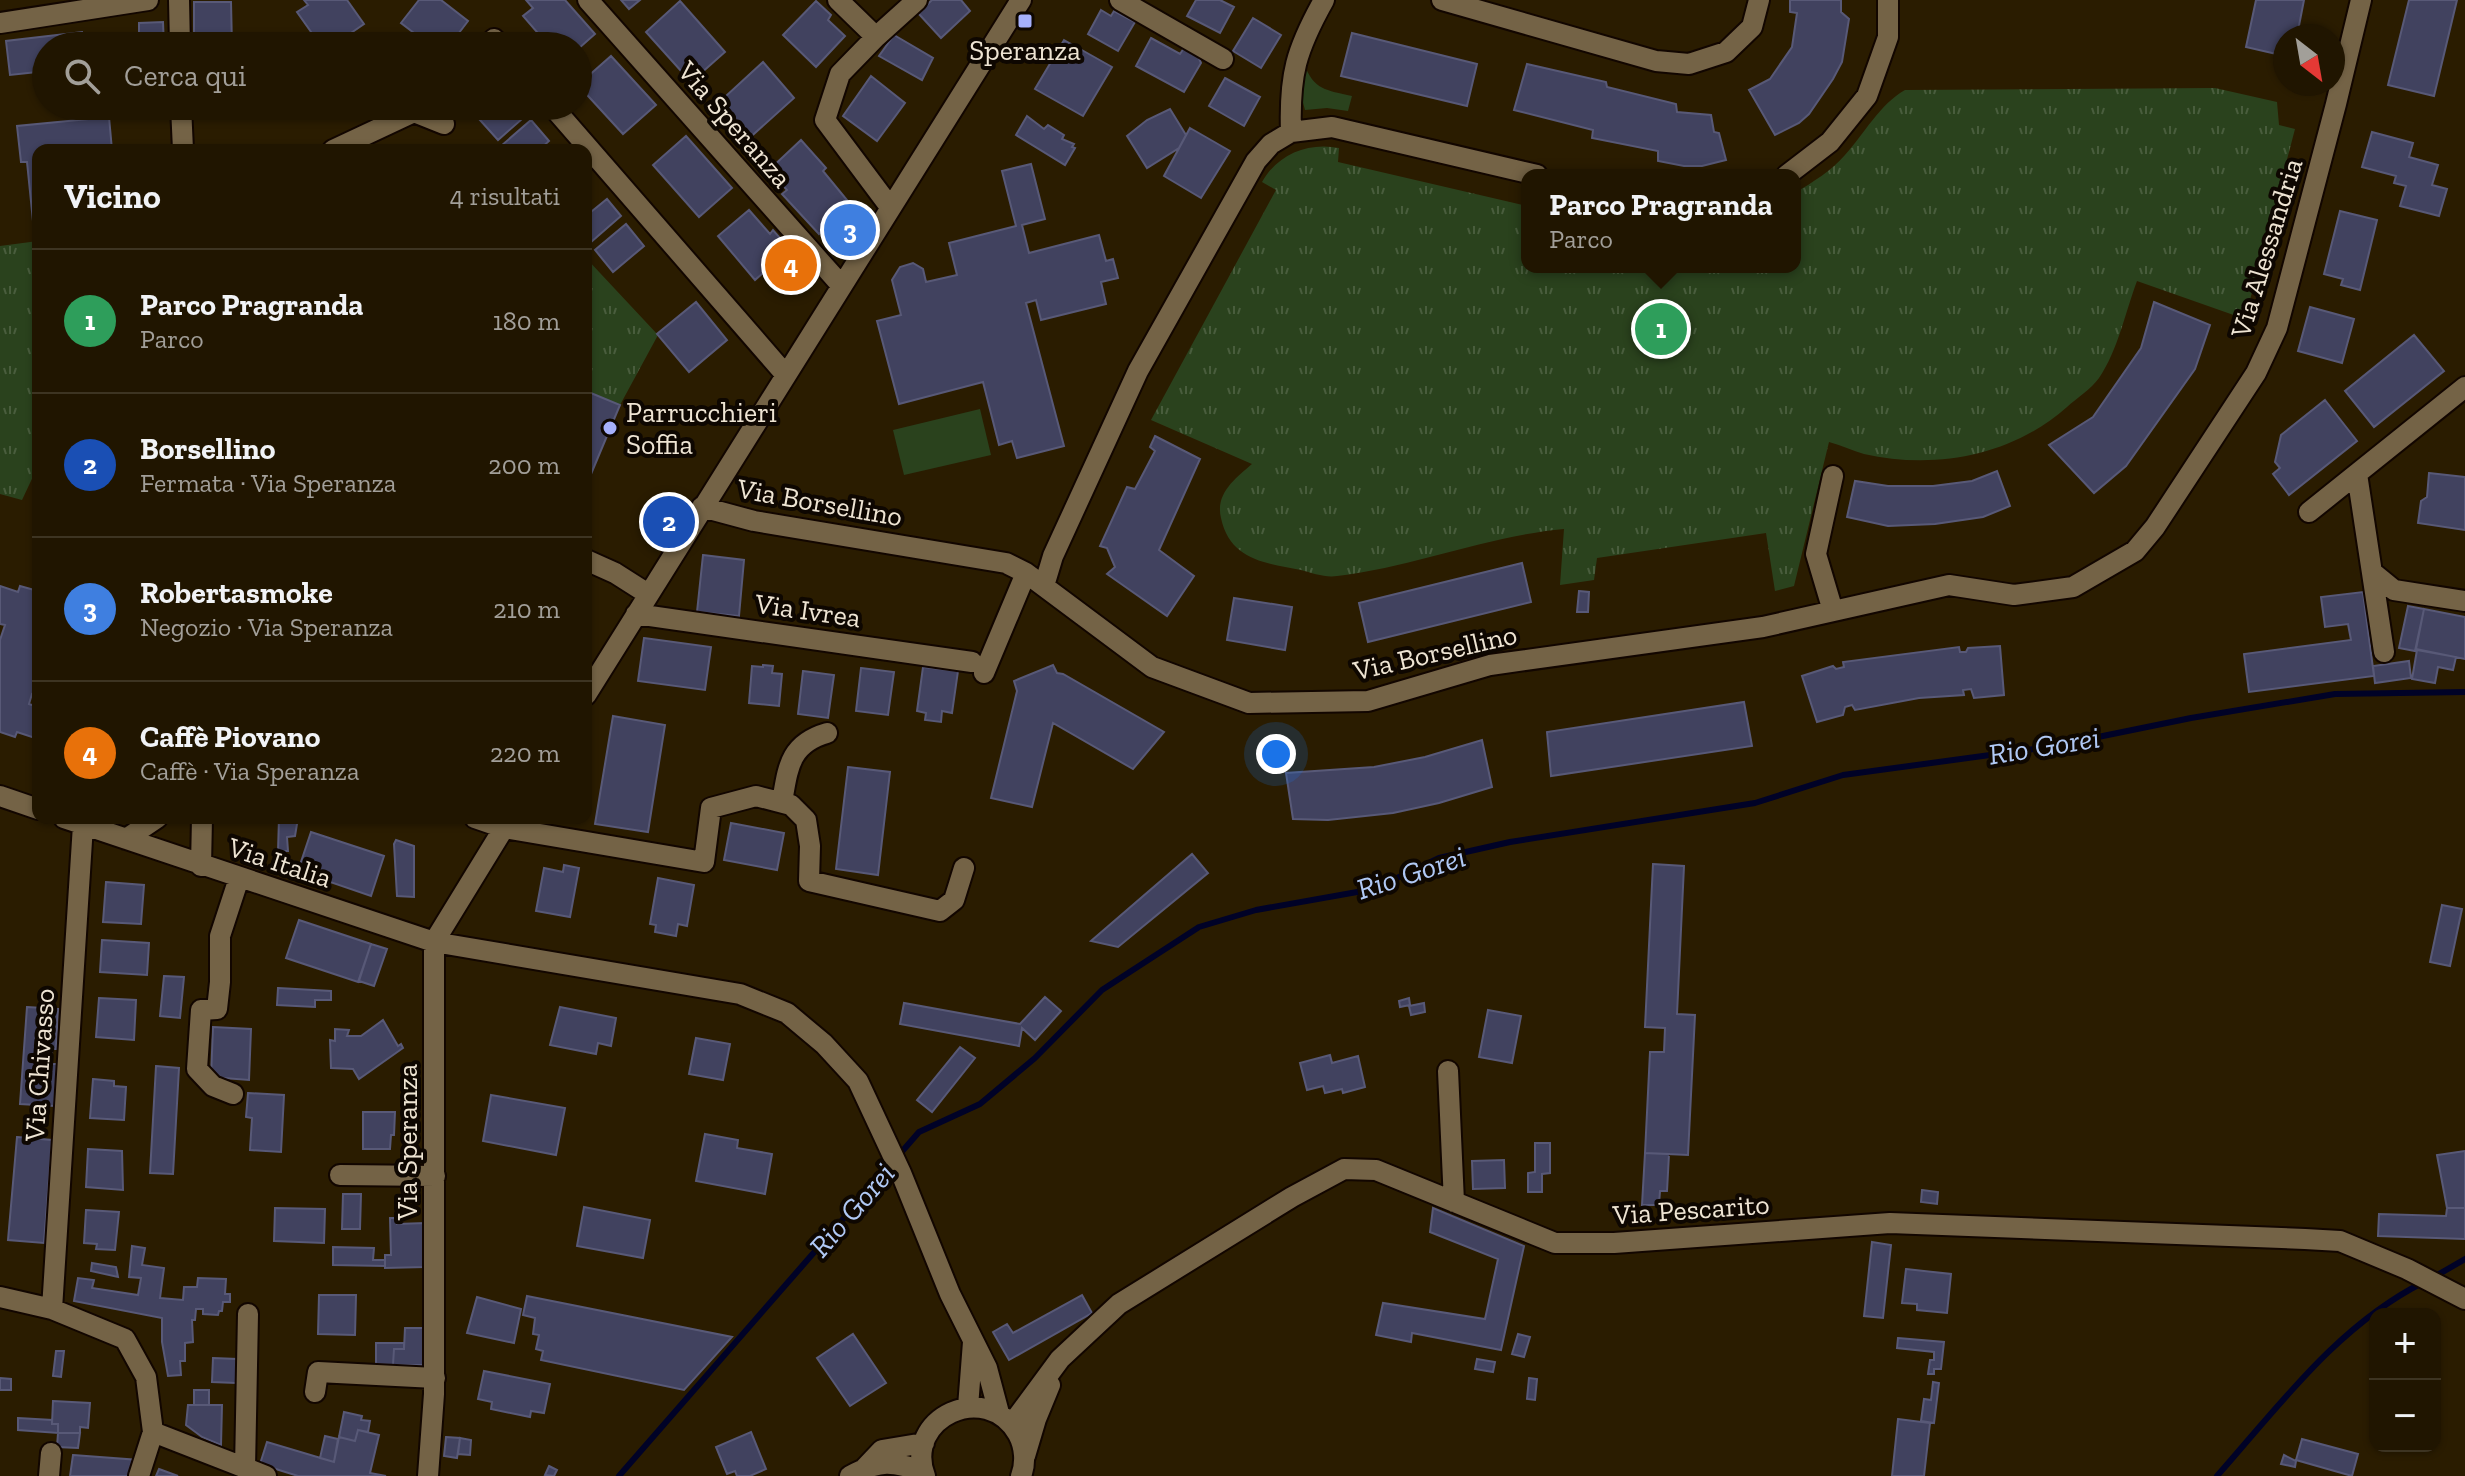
<!DOCTYPE html>
<html lang="it">
<head>
<meta charset="utf-8">
<style>
  body { margin:0; font-family:"Zilla Slab",serif; background:#2d220f; color:#f1f3f6 }
  .controls { position:absolute; right:24px; bottom:24px; display:grid; overflow:hidden; border-radius:16px; box-shadow:0 2px 6px #0004 }
  .controls button { width:72px; height:72px; display:grid; place-items:center; padding:0; border:0; border-bottom:2px solid #3d3422; background:#201500; color:#f1f3f6; font:40px sans-serif }
  .compass { position:absolute; left:2273px; top:24px; width:72px; height:72px; border-radius:50%; background:#201500; box-shadow:0 2px 6px #0004; rotate:149deg }
  .you { position:absolute; left:1276px; top:754px; width:28px; height:28px; margin:-20px; border:6px solid #fff; border-radius:50%; background:#1a73e8; box-shadow:0 0 0 12px #1a73e833 }
  .badge { display:grid; place-items:center; width:52px; height:52px; border-radius:50%; background:#d93025; color:#fff; font-size:26px; font-weight:700 }
  .pin { position:absolute; translate:-50% -50%; border:4px solid #fff; box-shadow:0 2px 8px #0006 }
  .popup { position:absolute; left:1521px; top:169px; width:280px; height:104px; box-sizing:border-box; display:grid; place-content:center; border-radius:16px; background:#201500; filter:drop-shadow(0 2px 6px #0005); font-size:26px; white-space:nowrap; color:#a29f99 }
  .popup b { font-size:30px; color:#f1f3f6 }
  .popup::after { content:''; position:absolute; left:50%; top:100%; margin-left:-16px; border:16px solid transparent; border-top-color:#201500 }
  .list { margin:0; padding:0; list-style:none }
  h2 { display:flex; justify-content:space-between; align-items:center; height:104px; margin:0; padding:0 32px; font-size:34px }
  h2 small { font-size:26px; font-weight:400; color:#a29f99 }
  .list li { display:grid; grid-template-columns:52px 1fr auto; gap:24px; align-items:center; box-sizing:border-box; height:144px; padding:0 32px; border-top:2px solid #3d3422 }
  .list b { display:block; font-size:30px; white-space:nowrap }
  .list p { margin:0; font-size:26px; white-space:nowrap; color:#a29f99 }
  .list em { font-size:26px; font-style:normal; color:#a29f99 }
  .icon { flex:none; width:44px; height:44px; fill:none; stroke:currentColor; stroke-width:2; stroke-linecap:round; stroke-linejoin:round }
  .map { position:relative; flex:none; width:2465px; height:1476px; overflow:hidden }
  .search { position:absolute; background:#201500; box-shadow:0 2px 6px #0004; left:32px; top:32px; width:560px; height:88px; display:flex; align-items:center; gap:20px; box-sizing:border-box; padding:0 28px; border-radius:44px; color:#a29f99; font-size:30px }
  .panel { position:absolute; background:#201500; box-shadow:0 2px 6px #0004; left:32px; top:144px; width:560px; height:680px; border-radius:16px }
  .map>svg:first-child { display:block }
  .grass { fill:#2a421d }
  .park { fill:url(#park-tufts) }
  .lines { fill:none; stroke-linecap:round; stroke-linejoin:round }
  .stream { stroke:#000227; stroke-width:6 }
  .building { fill:#41425f; stroke:#585977; stroke-width:2 }
  .minor-casing { stroke:#120600; stroke-width:24 }
  .minor { stroke:#746346; stroke-width:20 }
  .poi-dot { fill:#a6b1fc; stroke:#0e0701; stroke-width:3 }
  .labels { text-anchor:middle; stroke-width:8; stroke-linejoin:round; paint-order:stroke }
  .poi-label { font-size:28px; fill:#eee4d3; stroke:#0e0701 }
  .street-label { font-size:28px; fill:#eee4d3; stroke:#0e0701 }
  .water-label { font-size:30px; font-style:italic; fill:#b0c8f4; stroke:#0e0701 }
</style>
</head>
<body>
<div class="map">
<svg width="2465" height="1476" viewBox="0 0 2465 1476">
  <defs>
    <pattern id="park-tufts" width="24" height="20" patternUnits="userSpaceOnUse" patternTransform="scale(2)"><rect width="24" height="20" fill="#2a421d"/><path d="M3 7l-1-3M5 7V3M7 7l1-3M15 17l-1-3M17 17v-4M19 17l1-3" fill="none" stroke="#495d3d"/></pattern>
  </defs>
  <rect width="100%" height="100%" fill="#2a1c00"/>
  <path class="grass" d="M1304,64C1314,90 1326,90 1352,96L1348,111L1327,108L1305,110L1302,99Z
    M980,409L991,455L904,475L893,430Z"/>
  <path class="park" d="M2215,88L2277,102L2279,125L2295,129L2245,319L2137,281C2125,313 2118,350 2099,378C2091,389 2077,398 2067,407C2012,456 1935,470 1864,454C1853,451 1841,445 1829,442L1794,586L1775,591L1766,533L1597,558L1594,580L1560,585L1564,529C1487,536 1414,567 1337,576C1326,578 1312,573 1301,570C1265,563 1230,560 1221,518C1215,493 1236,478 1252,464L1151,420L1276,190L1262,182C1278,154 1308,142 1339,148L1338,162L1527,206V267H1795V193C1813,182 1831,171 1845,155C1864,134 1880,104 1905,90Z
    M38,241V466L22,500L0,494V246Z
    M586,258L658,335L620,405L586,391Z"/>
  <g class="lines">
    <path class="stream" d="M2434,1277L2465,1259
      M619,1476L919,1132L980,1104L1035,1058L1102,990L1199,927L1256,910L1374,889L1439,858L1510,842L1755,803L1843,775L2049,747L2191,718L2335,694L2465,692
      M2217,1476C2279,1406 2338,1325 2424,1282"/>
  </g>
  <path class="building" d="M304,0H347L364,24L332,46H321L297,12L308,5Z
    M419,0H441L468,21L449,46H431L401,23Z
    M526,0H565L595,34L578,49V46H549L523,16L533,8Z
    M621,0H640L629,9Z
    M932,0H961L970,11L941,38L918,13Z
    M1196,0H1220L1234,7L1220,33L1187,16Z
    M1790,0H1841V12L1849,19L1842,62L1833,79L1809,114L1799,123L1775,135L1749,90L1770,79L1792,47L1797,13L1790,12Z
    M2256,0H2304L2297,36H2285V56L2246,47Z
    M2409,0H2457L2434,96L2388,85Z
    M680,1L725,52L691,82L646,32Z
    M816,1L831,15L828,20L845,36L816,67L783,35Z
    M194,2H231L232,46H194Z
    M1101,10L1111,16L1114,11L1135,22L1118,51L1088,34Z
    M1253,18L1281,35L1261,68L1233,51Z
    M163,22L164,46H126L125,35H139V23Z
    M82,32L84,46H46V71L10,75L6,41Z
    M1352,33L1477,64L1467,106L1341,76Z
    M894,35L933,58L922,80L879,56Z
    M1151,38L1180,54L1184,48L1198,56L1201,63L1184,92L1136,66Z
    M1064,40L1112,67L1083,116L1035,89Z
    M611,56L656,105L623,134L578,85Z
    M763,62L794,98L745,142L714,107Z
    M1527,64L1606,82L1607,87L1676,104L1677,112L1711,115L1714,132L1719,133L1726,160L1702,166H1684L1658,161V151L1592,138L1593,130L1514,110Z
    M871,76L905,103L877,141L843,116Z
    M1225,78L1260,97L1244,126L1209,106Z
    M496,106H524L530,112L498,140L480,120Z
    M1170,109L1186,135L1179,148L1147,168L1127,136L1147,120Z
    M1027,116L1044,129L1048,125L1064,135L1062,139L1074,144L1072,147L1075,148L1065,165L1016,135Z
    M109,117L112,150H38V231H34L27,162H21L17,126Z
    M531,120L549,141L539,150H505L501,146Z
    M1190,128L1230,151L1201,198L1164,176Z
    M2372,132L2413,143L2409,157L2438,165L2432,185L2447,189L2439,216L2400,206L2406,186L2394,183L2396,176L2362,167Z
    M686,136L732,188L699,217L653,165Z
    M801,140L826,168L823,171L851,205L819,234L782,194L787,190L769,170Z
    M1031,164L1045,219L1022,225L1029,253L1099,235L1106,261L1113,259L1118,278L1101,282L1106,304L1041,320L1036,300L1026,303L1064,446L1017,458L1012,441L999,445L983,382L899,404L877,321L901,315L892,280L900,267L913,263L923,269L926,282L957,275L949,243L1016,226L1002,171Z
    M607,199L621,216L591,242L586,236V216Z
    M749,210L770,234L773,230L800,261L779,279L776,274L769,280L763,273L755,280L718,236Z
    M2340,211L2377,220L2360,290L2341,285L2343,279L2324,274Z
    M626,224L644,246L613,272L595,250Z
    M696,302L727,340L689,372L657,334Z
    M2154,302L2210,325L2195,369L2126,466L2094,493L2049,445L2093,417L2141,348Z
    M2310,307L2354,319L2342,363L2298,351Z
    M2414,335L2444,371L2374,427L2345,391Z
    M586,391L620,405L586,486Z
    M2325,400L2357,441L2289,495L2273,474L2280,468L2275,462L2281,435Z
    M1155,436L1200,459L1159,550L1194,576L1167,616L1107,574L1115,567L1107,548L1100,546L1127,487L1135,489L1155,451L1150,447Z
    M1997,471L2010,506L1983,517L1935,524L1888,526L1847,517L1855,481L1888,486H1933L1972,481Z
    M2429,473L2465,477V530L2418,523L2421,501L2427,497Z
    M703,555L744,560L739,616L697,612Z
    M1522,563L1531,602L1368,642L1359,603Z
    M0,586L18,592L20,586L38,591V695L32,694L29,704L38,707V727L35,738L17,732L15,737L0,732V640L5,625L0,624Z
    M1579,591L1589,592L1588,612H1577Z
    M2363,592L2374,676L2249,692L2244,654L2351,640L2348,624L2325,627L2321,597Z
    M1234,598L1292,607L1285,650L1227,640Z
    M2408,606L2424,609L2415,651L2399,648Z
    M2424,609L2465,617V659L2416,649Z
    M644,638L711,647L705,690L638,681Z
    M2000,646L2004,695L1974,698L1971,689L1963,690L1964,695L1919,698L1855,710L1852,705L1845,707L1843,715L1817,722L1802,676L1833,666L1836,669L1844,667L1843,662L1959,647L1960,652H1966L1968,648Z
    M2417,650L2456,657L2453,670L2438,667L2435,683L2412,679Z
    M2409,661L2411,678L2375,683L2373,666Z
    M763,665L773,666L772,673L782,674L779,706L749,703L752,666L763,667Z
    M1053,665L1057,673L1063,674L1164,732L1133,769L1053,723L1032,807L991,798L1017,691L1014,681Z
    M923,667L958,671L952,713L942,711L941,722L925,720L926,713L917,711Z
    M861,668L894,672L888,715L856,711Z
    M803,671L834,675L828,718L798,714Z
    M1744,702L1752,746L1551,776L1547,732Z
    M613,716L665,725L648,832L595,824Z
    M1482,740L1492,787L1439,803L1393,813L1328,820L1293,819L1286,773L1374,767L1425,757Z
    M848,767L890,772L878,875L836,869Z
    M279,818H298L295,836L287,837L288,851H278Z
    M731,823L784,833L777,870L724,860Z
    M311,832L384,856L371,896L298,871Z
    M396,840L414,846V897L397,896L394,844Z
    M1192,854L1208,873L1118,947L1091,941Z
    M1653,864L1684,866L1677,1014L1695,1015L1688,1155L1645,1153L1650,1052H1664L1665,1028L1645,1027Z
    M564,865L579,868L570,917L536,911L544,868L563,872Z
    M658,878L694,885L687,926L678,924L676,936L655,932L656,925L650,924Z
    M106,882L144,885L141,924L103,922Z
    M2442,905L2462,909L2450,966L2430,962Z
    M299,920L371,944L358,982L286,958Z
    M102,940L149,943L147,975L100,972Z
    M371,944L387,949L374,986L359,981Z
    M164,976L184,977L180,1018L160,1016Z
    M278,988L331,991V1000H315V1007L277,1005Z
    M1045,997L1061,1011L1035,1040L1022,1028L1019,1046L900,1024L904,1003L1020,1024Z
    M99,998L136,1000L134,1040L96,1037Z
    M1409,998L1410,1005L1400,1007L1399,1001Z
    M1424,1003L1425,1012L1411,1015L1409,1006Z
    M27,1007L58,1009L56,1049H52L51,1064H57L54,1106L20,1104Z
    M560,1007L616,1018L611,1046L598,1043L596,1054L550,1045Z
    M1488,1010L1521,1016L1512,1063L1479,1057Z
    M383,1020L398,1046L401,1044L403,1048L359,1079L353,1069L331,1068L330,1040L335,1041V1029L349,1030L347,1036H361Z
    M213,1027L251,1029L249,1080L211,1077Z
    M696,1038L730,1044L723,1080L689,1074Z
    M960,1047L975,1058L932,1112L917,1100Z
    M1330,1055L1332,1063L1358,1056L1365,1087L1343,1093L1342,1089L1325,1093L1323,1086L1307,1090L1300,1063Z
    M156,1066L179,1068L173,1174L150,1173Z
    M93,1079L114,1081V1086L126,1087L124,1120L90,1118Z
    M248,1093L284,1095L281,1152L250,1150L252,1118L246,1117Z
    M491,1095L565,1108L556,1155L483,1141Z
    M363,1112H395L394,1135H391L390,1149H363Z
    M705,1134L738,1140L737,1148L772,1154L765,1194L696,1181Z
    M17,1137L52,1140L44,1243L8,1240Z
    M1535,1143H1550V1173L1542,1174V1192H1528V1173L1535,1172Z
    M88,1149L122,1151L123,1190L86,1187Z
    M2465,1151V1208H2447L2437,1155Z
    M1645,1153L1669,1154L1667,1191H1660L1659,1205H1642Z
    M1504,1160L1505,1188L1473,1189L1472,1161Z
    M1922,1190L1938,1192L1937,1204L1921,1202Z
    M343,1194H361L360,1229H342Z
    M584,1207L650,1220L643,1258L577,1246Z
    M275,1208L325,1209L324,1243L274,1241Z
    M1433,1208L1524,1246L1501,1350L1412,1333L1411,1342L1376,1335L1383,1303L1485,1319L1498,1259L1430,1232Z
    M2447,1208H2465V1239L2378,1236L2379,1214L2446,1216Z
    M86,1210L119,1212L115,1250L96,1249L97,1244L84,1243Z
    M390,1218H397V1224L425,1223V1267L385,1268V1255H391Z
    M1872,1242L1891,1245L1883,1318L1864,1316Z
    M132,1246L145,1248L142,1265L164,1268L160,1298L183,1300L184,1287H197L198,1278L226,1279L225,1294H230V1302H223L222,1311H219L218,1315L203,1314V1309H196L195,1320H192L193,1342L185,1343V1361H180L181,1375L168,1376L162,1342V1318L74,1301L78,1278L94,1280L92,1288L138,1295L141,1278L129,1277Z
    M333,1247L374,1248L373,1260H385V1266L333,1265Z
    M92,1263L116,1267L118,1277L91,1271Z
    M1906,1269L1951,1274L1947,1313L1917,1310V1304L1902,1303Z
    M319,1295H356L355,1335L318,1334Z
    M1082,1295L1092,1313L1009,1360L993,1332L1007,1324L1013,1333Z
    M527,1296L732,1337L684,1390L541,1360L543,1351L536,1349L539,1335L533,1334L535,1318L523,1315Z
    M477,1297L521,1309L514,1343L467,1333Z
    M405,1328H427L426,1365H393L394,1349H404Z
    M853,1334L886,1383L850,1406L817,1358Z
    M1518,1334L1530,1337L1524,1357L1512,1354Z
    M1898,1338L1944,1342L1941,1369H1934V1374H1928L1930,1360H1934V1352L1897,1348Z
    M376,1343H404V1349H394L393,1365L376,1364Z
    M56,1351H64L61,1377L53,1376Z
    M213,1358L237,1359L236,1383L212,1382Z
    M1477,1359L1495,1362L1493,1372L1475,1369Z
    M484,1371L550,1384L544,1413L531,1411L530,1417L491,1409L492,1402L478,1399Z
    M0,1378L11,1379V1390H0Z
    M1529,1378L1537,1379L1535,1400L1527,1399Z
    M1933,1382L1939,1383L1934,1423L1921,1421L1924,1399L1931,1400Z
    M194,1390H209V1405H194Z
    M53,1401L90,1403L88,1428L80,1427V1433H58V1424H52Z
    M188,1405H222L221,1445L202,1437L186,1425Z
    M344,1412L362,1416L361,1420L370,1421L368,1432L358,1430L355,1441L339,1437Z
    M18,1418L52,1420V1424H58V1433L18,1430Z
    M1898,1419L1930,1423L1924,1476H1892Z
    M358,1430L379,1435L370,1473L386,1476H298L260,1464L267,1442L334,1462L339,1437L355,1441Z
    M751,1432L766,1469L750,1476H737L735,1471L727,1474L716,1447Z
    M58,1433H80L78,1448L57,1447Z
    M325,1436L338,1439L334,1462L320,1458Z
    M446,1437L460,1438L457,1458L444,1456Z
    M460,1438L471,1440L470,1455L458,1454Z
    M2302,1439L2358,1454L2352,1476L2296,1460Z
    M73,1455L139,1460L136,1476H70Z
    M2284,1455L2296,1461L2295,1467L2281,1464Z
    M549,1466L557,1470L554,1476L545,1475Z
    M159,1469L178,1476H156Z"/>
  <g class="lines">
    <g class="minor-casing">
      <path id="minor" d="M179,0L180,46
        M588,0L841,285
        M838,0L876,37
        M1120,0L1223,59
        M1442,0L1656,61L1689,64L1726,52L1752,27L1759,0
        M0,23L148,0
        M494,39L500,46
        M181,106L183,150
        M552,106L785,374
        M1291,132C1289,75 1296,50 1324,0
        M333,150L414,112L444,124
        M1787,175L1830,142L1867,96L1888,37V0
        M890,207L825,120L840,74L876,37L917,0
        M2357,474L2384,652
        M1833,476L1816,554L1833,611
        M702,507L754,521L1006,563L1026,573L1152,667L1249,703L1368,701L1490,665L1763,627L1949,585L2014,595L2073,587L2135,551L2155,527L2256,373L2277,328L2336,104L2361,0
        M2309,512L2465,387
        M586,560L615,573L648,594
        M2372,572L2394,590L2465,601
        M1044,586L1053,556L1138,371L1256,161L1271,144L1291,132L1332,127L1537,175
        M636,614L972,662
        M984,673L1026,573
        M586,695L1021,0
        M0,796L38,809
        M782,802C788,768 789,744 827,733
        M64,818L434,942L740,994L787,1013L824,1044L858,1081L901,1173L950,1294L987,1368L999,1413
        M475,818L504,828L704,862L711,808L756,796L791,805L806,820L810,846L809,881L940,911L954,900L964,868
        M126,839L157,818
        M201,866L202,818
        M1448,1071L1454,1202
        M233,1094L213,1086L197,1069L201,1010L217,1009L220,982V936L239,878
        M340,1175L435,1176
        M0,1297L52,1309L125,1339L146,1377L153,1432L266,1476
        M52,1309L83,825
        M315,1392L318,1372L435,1378
        M968,1407L973,1342
        M1012,1424L1060,1359L1119,1304L1292,1197L1344,1169L1376,1170L1555,1243H1614L1890,1223L2305,1239L2340,1241L2407,1269L2465,1299
        M1025,1456L1036,1419L1050,1385
        M245,1468L248,1314
        M864,1469L882,1450L924,1443
        M49,1476L51,1453
        M139,1476L153,1432
        M428,1476L434,1394V942L510,818
        M850,1476C881,1459 892,1462 923,1471
        M925,1476C903,1418 986,1379 1018,1434C1025,1447 1026,1463 1021,1476"/>
    </g>
    <use href="#minor" class="minor"/>
  </g>
  <g class="poi-dot">
    <rect x="1017" y="13" width="16" height="16" rx="4"/>
    <circle cx="610" cy="428" r="8"/>
  </g>
  <g class="labels">
    <g class="poi-label">
      <text x="1025" y="60">Speranza</text>
      <text x="626" y="422" text-anchor="start">Parrucchieri<tspan x="626" dy="32">Soffia</tspan></text>
    </g>
    <g class="street-label">
      <text transform="translate(735 124) rotate(49)" y="10">Via Speranza</text>
      <text transform="translate(2266 248) rotate(-73)" y="10">Via Alessandria</text>
      <text transform="translate(820 502) rotate(10)" y="10">Via Borsellino</text>
      <text transform="translate(808 610) rotate(8)" y="10">Via Ivrea</text>
      <text transform="translate(1435 652) rotate(-13)" y="10">Via Borsellino</text>
      <text transform="translate(280 862) rotate(18)" y="10">Via Italia</text>
      <text transform="translate(39 1065) rotate(-86)" y="10">Via Chivasso</text>
      <text transform="translate(407 1142) rotate(-90)" y="10">Via Speranza</text>
      <text transform="translate(1691 1209) rotate(-4)" y="10">Via Pescarito</text>
    </g>
    <g class="water-label">
      <text transform="translate(2044 746) rotate(-9)" y="10">Rio Gorei</text>
      <text transform="translate(1411 873) rotate(-18)" y="10">Rio Gorei</text>
      <text transform="translate(852 1210) rotate(-49)" y="10">Rio Gorei</text>
    </g>
  </g>
</svg>
<div class="controls">
<button>+</button>
<button>−</button>
</div>
<svg class="compass" viewBox="-18 -18 36 36"><path d="M0-13l5 13h-10z" fill="#e53935"/><path d="M0 13l5-13h-10z" fill="#a29f99"/></svg>
<div class="you"></div>
<div class="pin badge" style="left:1661px;top:329px;background:#2e9e5b">1</div>
<div class="popup"><b>Parco Pragranda</b>Parco</div>
<div class="pin badge" style="left:669px;top:522px;background:#1a4fb4">2</div>
<div class="pin badge" style="left:850px;top:230px;background:#3f7fe0">3</div>
<div class="pin badge" style="left:791px;top:265px;background:#e8710a">4</div>
<div class="search"><svg class="icon" aria-label="search" viewBox="0 0 24 24"><circle cx="10" cy="10" r="6"/><path d="M15 15l6 6"/></svg>Cerca qui</div>
<section class="panel">
<h2>Vicino<small>4 risultati</small></h2>
<ul class="list">
<li><span class="badge" style="background:#2e9e5b">1</span><div><b>Parco Pragranda</b><p>Parco</p></div><em>180 m</em></li>
<li><span class="badge" style="background:#1a4fb4">2</span><div><b>Borsellino</b><p>Fermata · Via Speranza</p></div><em>200 m</em></li>
<li><span class="badge" style="background:#3f7fe0">3</span><div><b>Robertasmoke</b><p>Negozio · Via Speranza</p></div><em>210 m</em></li>
<li><span class="badge" style="background:#e8710a">4</span><div><b>Caffè Piovano</b><p>Caffè · Via Speranza</p></div><em>220 m</em></li>
</ul>
</section>
</div>
</body>
</html>
